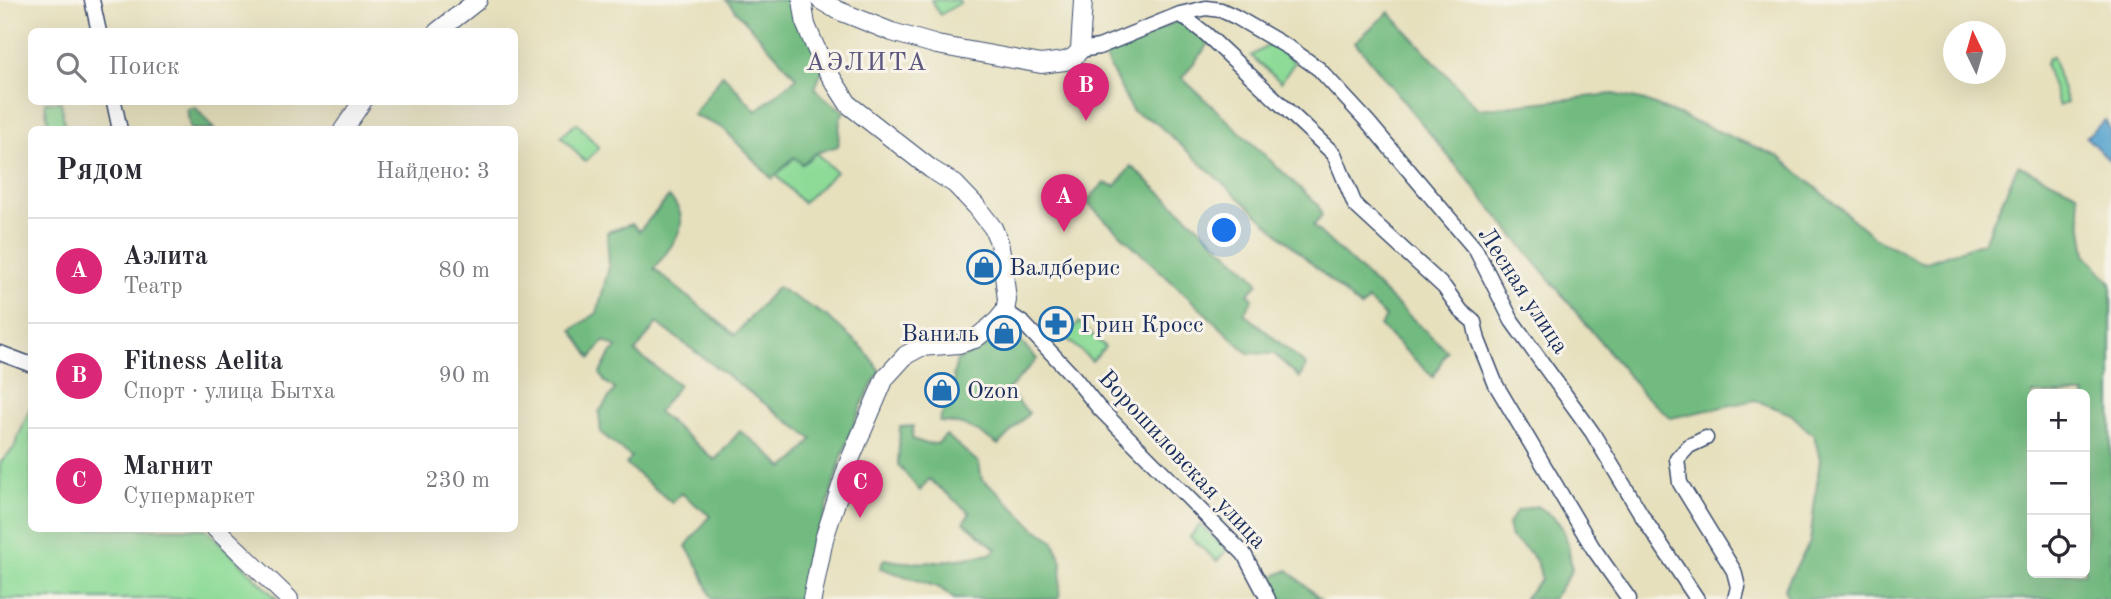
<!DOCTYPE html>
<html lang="ru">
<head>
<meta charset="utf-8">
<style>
  body { margin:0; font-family:"Old Standard TT",serif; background:#f7f7f7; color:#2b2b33 }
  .controls { position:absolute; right:21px; bottom:21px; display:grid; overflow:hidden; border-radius:10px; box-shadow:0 7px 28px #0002 }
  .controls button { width:63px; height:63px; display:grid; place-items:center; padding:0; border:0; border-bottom:2px solid #e1e1e2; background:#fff; color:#2b2b33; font:35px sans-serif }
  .compass { position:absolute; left:1943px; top:21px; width:63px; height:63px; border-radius:50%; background:#fff; box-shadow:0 7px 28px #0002; rotate:355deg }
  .you { position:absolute; left:1225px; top:231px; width:24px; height:24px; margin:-18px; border:5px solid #fff; border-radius:50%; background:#1a73e8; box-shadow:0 0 0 10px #1a73e833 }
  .badge { display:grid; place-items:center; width:46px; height:46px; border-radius:50%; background:#db2777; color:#fff; font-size:23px; font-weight:700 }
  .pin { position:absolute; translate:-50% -58px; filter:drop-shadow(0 2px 4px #0008) }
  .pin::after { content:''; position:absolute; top:37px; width:24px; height:21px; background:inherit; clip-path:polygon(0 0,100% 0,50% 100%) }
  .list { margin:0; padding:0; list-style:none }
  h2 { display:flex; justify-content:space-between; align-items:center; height:91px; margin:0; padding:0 28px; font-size:30px }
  h2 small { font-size:23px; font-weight:400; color:#7c7c81 }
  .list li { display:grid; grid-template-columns:46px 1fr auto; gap:21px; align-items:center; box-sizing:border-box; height:105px; padding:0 28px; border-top:2px solid #e1e1e2 }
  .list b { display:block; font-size:26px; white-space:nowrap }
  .list p { margin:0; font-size:23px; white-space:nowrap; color:#7c7c81 }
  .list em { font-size:23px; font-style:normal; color:#7c7c81 }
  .icon { flex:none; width:38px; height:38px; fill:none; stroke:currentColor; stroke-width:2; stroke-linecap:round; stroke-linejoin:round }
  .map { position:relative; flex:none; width:2111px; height:599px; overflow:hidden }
  .search { position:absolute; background:#fff; box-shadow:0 7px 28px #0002; left:28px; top:28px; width:490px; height:77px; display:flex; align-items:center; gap:18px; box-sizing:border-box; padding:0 24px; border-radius:10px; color:#7c7c81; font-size:26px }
  .panel { position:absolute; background:#fff; box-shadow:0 7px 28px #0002; left:28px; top:126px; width:490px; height:406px; border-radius:10px }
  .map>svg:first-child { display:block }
  .green { fill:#8edb98; stroke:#54857b; stroke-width:2 }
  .forest { fill:#72bb80; stroke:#46756f; stroke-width:2; fill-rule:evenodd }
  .water { fill:#55a3ce; stroke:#386996; stroke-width:2 }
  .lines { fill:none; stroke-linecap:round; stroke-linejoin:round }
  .minor-casing { stroke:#394a6c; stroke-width:17 }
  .tertiary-casing { stroke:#394a6c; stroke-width:20 }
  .minor { stroke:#fff; stroke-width:14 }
  .tertiary { stroke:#fff; stroke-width:18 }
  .labels { text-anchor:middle; stroke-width:6; stroke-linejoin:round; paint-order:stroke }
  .poi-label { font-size:24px; fill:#1b2f5e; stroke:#f7f3e8; text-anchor:start }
  .street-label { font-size:24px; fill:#1b2f5e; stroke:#f7f3e8 }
  .neighbourhood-label { font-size:26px; letter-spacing:2px; fill:#5c577f; stroke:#f7f3e8 }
</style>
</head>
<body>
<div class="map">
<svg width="2111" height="599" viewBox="0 0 2111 599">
  <rect width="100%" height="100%" fill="#f7f3e8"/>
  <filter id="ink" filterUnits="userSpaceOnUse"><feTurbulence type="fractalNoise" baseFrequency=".0143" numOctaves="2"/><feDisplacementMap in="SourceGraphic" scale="14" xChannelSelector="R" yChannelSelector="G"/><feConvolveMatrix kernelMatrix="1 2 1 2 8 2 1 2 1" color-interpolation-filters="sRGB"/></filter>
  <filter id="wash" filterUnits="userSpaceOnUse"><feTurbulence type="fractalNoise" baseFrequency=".00686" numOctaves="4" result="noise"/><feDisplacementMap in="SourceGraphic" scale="28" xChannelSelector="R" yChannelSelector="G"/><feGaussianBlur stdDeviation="1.57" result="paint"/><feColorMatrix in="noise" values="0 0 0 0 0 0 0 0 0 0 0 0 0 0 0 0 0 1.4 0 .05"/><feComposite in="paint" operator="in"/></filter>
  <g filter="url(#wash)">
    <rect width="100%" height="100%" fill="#e6e0bd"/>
    <path class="green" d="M931,0H958L960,3L940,15Z
      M1271,44L1295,62L1281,82L1251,56Z
      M2052,56L2067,103L2059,106L2046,66L2047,60Z
      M45,102H61L65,129H49Z
      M577,123L599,148L585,162L561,136Z
      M816,153L836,172L803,203L776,175L795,157L803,164Z
      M1079,322L1105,347L1092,361L1065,337Z
      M31,406L32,528L206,529L277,599H0V463L14,448Z
      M1200,525L1228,549L1217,561L1190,537Z"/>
    <path class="forest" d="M726,0H802L824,66L815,88L826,99L844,111L840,119L838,146L816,153L802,164L794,157L772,179L723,128L693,115L723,74L756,111L797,78Z
      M1389,12L1478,109L1613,94L1645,101L1780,157L1875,238L1924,263L1984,242L2018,165L2077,193L2086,255L2111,283V599H1789L1784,589L1810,542L1820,459L1814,436L1791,414L1755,400L1671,418L1644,395L1355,42ZM2032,394H2085V573H2032Z
      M1185,17L1212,40L1182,78L1318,205L1322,216L1313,226L1447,351L1433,377L1380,326L1386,317L1368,300L1361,308L1154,121L1133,112L1104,56Z
      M195,107L214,129H190L187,109Z
      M1131,166L1251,274L1258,283L1248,294L1253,299L1244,313L1306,365L1300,378L1274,354L1248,353L1086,202L1104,183L1116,186Z
      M669,197C697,222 670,247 654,269L735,335L777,287L828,317L864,349L880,371C851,418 837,472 822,524L817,530L802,599H712L700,569L686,546L710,516L681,493L672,503L626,464L631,457L601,433L599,412L615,389L604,381L600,373L609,356L617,348L604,341L591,358L572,330L597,313L609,267L607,232L632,224L639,231ZM657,323L812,439L796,459L783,468L766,451L740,431L715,460L658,412L679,385L635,352Z
      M1010,330L1037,359L1007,391L1029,413L998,445C975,429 967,423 939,422L955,379L953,376L957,360L984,348L997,335L1002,339Z
      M913,426L912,439L924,443L937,444L946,435L979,463L982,480L996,490L1034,528L1053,540L1062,562L1059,599H954L940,588L880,568L884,559C921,567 954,560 990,554L996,549L964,522L970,513L929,479L920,491L898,465L900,427Z
      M1536,506C1568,522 1567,538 1572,570L1553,599H1524L1541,579C1540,558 1527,549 1511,538L1508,524L1517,511Z
      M1288,570L1320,599H1268L1259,583Z"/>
    <path class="water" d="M2105,120L2111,132V162L2086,137Z"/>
  </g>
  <g filter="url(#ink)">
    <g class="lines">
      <g class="minor-casing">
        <path id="minor" d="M92,0L99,32
          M1180,14L1206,34L1334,154L1355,205L1444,287L1461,311L1474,322L1478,340L1496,385L1593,548L1629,599
          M1080,50L1099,47L1180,14L1206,8L1221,10L1236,17L1291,49L1319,69L1368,122L1476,250L1512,321L1592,432L1644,519L1697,599
          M114,102L120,130
          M1005,311L1024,324L1074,377L1098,407L1244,554L1268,599
          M0,353L32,365
          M1706,438L1689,446L1677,459L1680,483L1734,571L1738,587L1735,599"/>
      </g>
      <g class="tertiary-casing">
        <path id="tertiary" d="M802,0L806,25L814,44L824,66L849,105L931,169L955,184L976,206L993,228L999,242L1003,266L1007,300L1005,311L997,321L975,339L959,344L921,347L906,355L885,378L849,462L824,539L812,599
          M820,0L837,10L892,32L937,45L1041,64L1065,61L1074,57L1080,50L1083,0
          M437,32L478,0
          M343,130L362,102
          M215,528L289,599"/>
      </g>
      <use href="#minor" class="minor"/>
      <use href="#tertiary" class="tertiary"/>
    </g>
  </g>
  <defs>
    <g id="shop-ring" transform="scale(1.75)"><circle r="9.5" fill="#f7f3e8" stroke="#1f6fb2" stroke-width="1.5"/><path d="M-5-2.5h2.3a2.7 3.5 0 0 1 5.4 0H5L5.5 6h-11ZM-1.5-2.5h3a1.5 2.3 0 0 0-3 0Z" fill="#1f6fb2"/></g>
    <g id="pharmacy-ring" transform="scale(1.75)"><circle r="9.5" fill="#f7f3e8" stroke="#1f6fb2" stroke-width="1.5"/><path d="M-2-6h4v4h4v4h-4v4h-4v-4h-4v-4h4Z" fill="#1f6fb2"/></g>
  </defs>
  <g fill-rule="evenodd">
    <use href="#shop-ring" x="984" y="267"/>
    <use href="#pharmacy-ring" x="1056" y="324"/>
    <use href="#shop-ring" x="1004" y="333"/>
    <use href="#shop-ring" x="942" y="390"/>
  </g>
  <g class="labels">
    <g class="poi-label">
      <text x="1009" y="275">Валдберис</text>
      <text x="1080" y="332">Грин Кросс</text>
      <text x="979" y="341" text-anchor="end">Ваниль</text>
      <text x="967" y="398">Ozon</text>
    </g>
    <g class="street-label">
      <text transform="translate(1524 290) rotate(57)" y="8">Лесная улица</text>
      <text transform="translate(1183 459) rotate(47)" y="8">Ворошиловская улица</text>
    </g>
    <g class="neighbourhood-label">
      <text x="867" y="70">АЭЛИТА</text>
    </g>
  </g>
</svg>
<div class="controls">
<button>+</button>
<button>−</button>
<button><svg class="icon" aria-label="locate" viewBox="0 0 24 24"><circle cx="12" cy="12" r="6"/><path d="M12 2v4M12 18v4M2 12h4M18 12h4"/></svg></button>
</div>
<svg class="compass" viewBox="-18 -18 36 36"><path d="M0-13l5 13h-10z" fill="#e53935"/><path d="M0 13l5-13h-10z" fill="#7c7c81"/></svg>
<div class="you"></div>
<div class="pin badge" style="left:1064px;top:232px">A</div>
<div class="pin badge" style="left:1086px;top:121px">B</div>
<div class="pin badge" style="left:860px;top:518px">C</div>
<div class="search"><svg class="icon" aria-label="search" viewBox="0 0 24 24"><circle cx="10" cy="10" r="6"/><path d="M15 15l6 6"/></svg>Поиск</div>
<section class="panel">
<h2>Рядом<small>Найдено: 3</small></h2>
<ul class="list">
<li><span class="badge">A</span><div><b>Аэлита</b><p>Театр</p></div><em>80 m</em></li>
<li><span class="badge">B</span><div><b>Fitness Aelita</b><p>Спорт · улица Бытха</p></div><em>90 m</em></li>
<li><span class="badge">C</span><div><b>Магнит</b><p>Супермаркет</p></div><em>230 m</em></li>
</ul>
</section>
</div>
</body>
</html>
